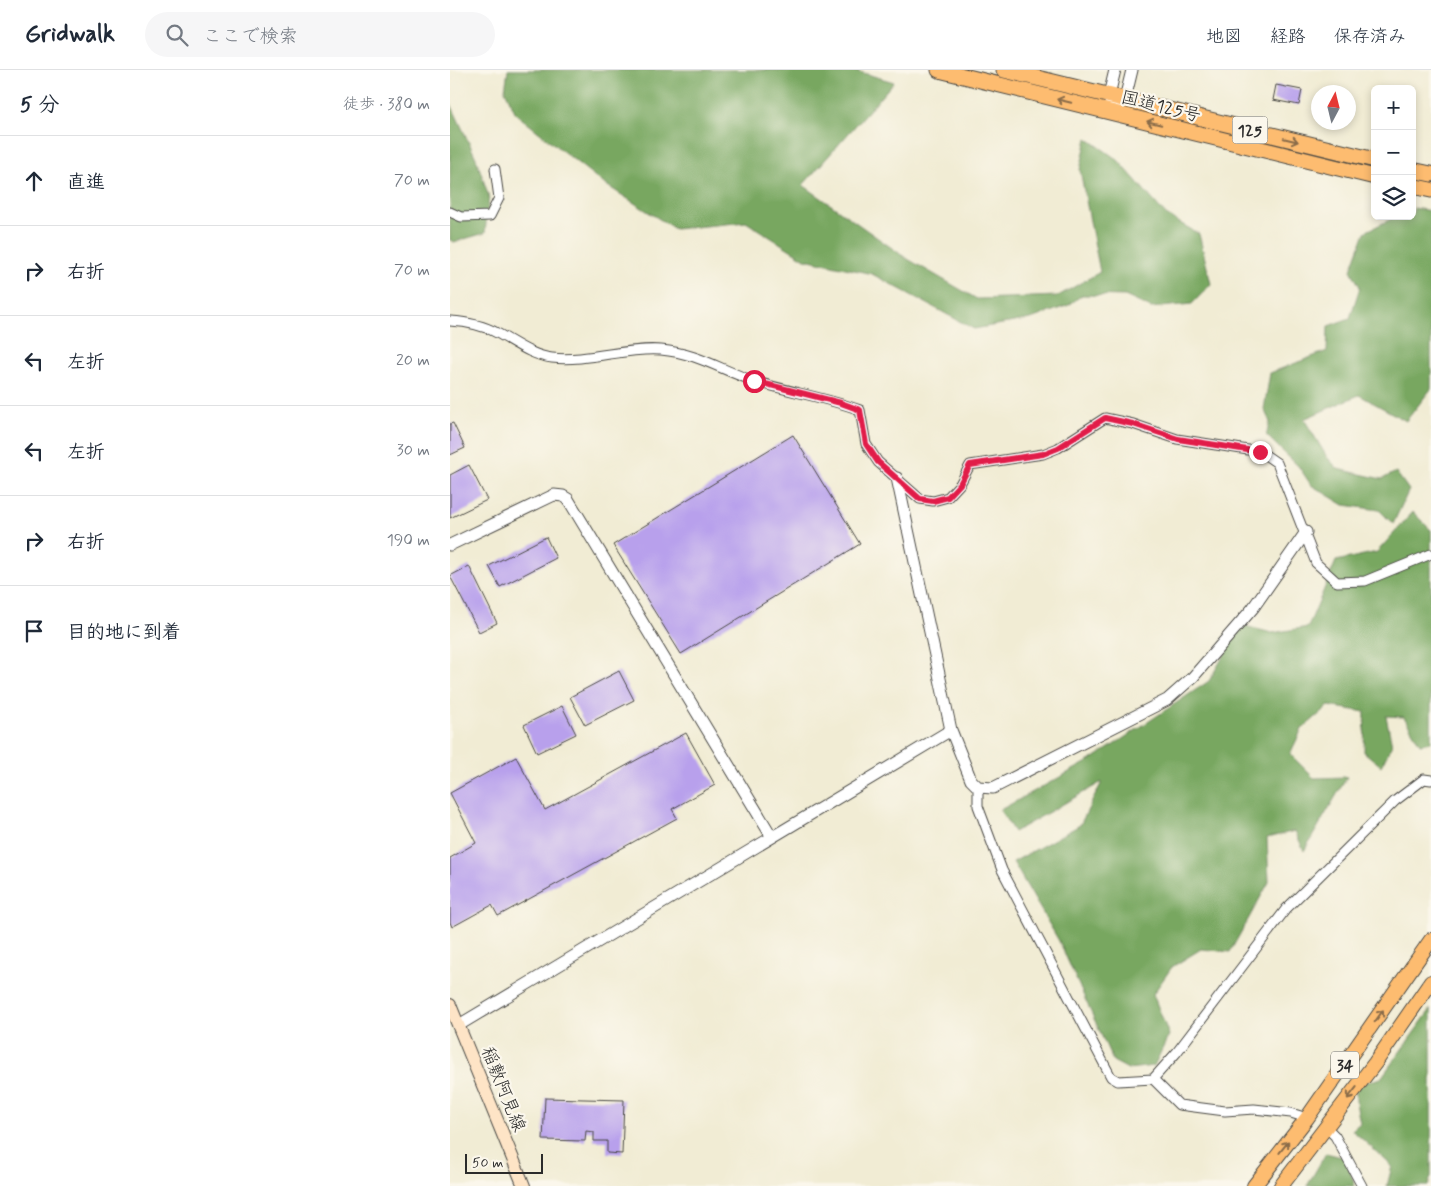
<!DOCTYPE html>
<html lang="ja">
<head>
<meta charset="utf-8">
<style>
  body { margin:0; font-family:Mynerve,"Klee One",sans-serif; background:#f6f6f7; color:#1f2937 }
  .controls { position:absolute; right:15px; top:15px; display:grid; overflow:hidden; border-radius:8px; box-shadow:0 2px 8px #0003 }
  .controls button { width:45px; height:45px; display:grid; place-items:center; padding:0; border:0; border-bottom:1px solid #e0e1e3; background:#fff; color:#1f2937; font:25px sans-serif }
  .compass { position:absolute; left:861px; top:15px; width:45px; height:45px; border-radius:50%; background:#fff; box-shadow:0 2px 8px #0003; rotate:7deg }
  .scale { position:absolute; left:15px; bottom:12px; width:78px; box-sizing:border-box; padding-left:5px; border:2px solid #2b2b2b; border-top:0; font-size:14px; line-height:18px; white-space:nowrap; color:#2b2b2b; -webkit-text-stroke:4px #fbf7ec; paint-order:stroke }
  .stop { position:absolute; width:15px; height:15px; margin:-11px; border:4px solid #e11d48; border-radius:50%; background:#fff }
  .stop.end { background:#e11d48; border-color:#fff; box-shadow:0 1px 5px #0008 }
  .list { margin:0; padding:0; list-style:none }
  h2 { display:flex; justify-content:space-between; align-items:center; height:65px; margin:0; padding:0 20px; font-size:21px }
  h2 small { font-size:16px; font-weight:400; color:#747a83 }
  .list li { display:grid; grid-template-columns:32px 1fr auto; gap:15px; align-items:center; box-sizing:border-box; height:90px; padding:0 20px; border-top:1px solid #e0e1e3 }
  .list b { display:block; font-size:19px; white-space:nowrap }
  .list em { font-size:16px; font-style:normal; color:#747a83 }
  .icon { flex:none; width:28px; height:28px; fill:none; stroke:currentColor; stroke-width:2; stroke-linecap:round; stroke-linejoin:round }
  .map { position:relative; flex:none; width:981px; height:1116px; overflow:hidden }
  header { display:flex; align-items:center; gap:30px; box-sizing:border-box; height:70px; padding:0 25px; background:#fff; border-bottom:1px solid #e0e1e3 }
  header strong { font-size:24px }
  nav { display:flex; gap:28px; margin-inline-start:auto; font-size:18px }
  .search { width:350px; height:45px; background:#f6f6f7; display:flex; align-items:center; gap:12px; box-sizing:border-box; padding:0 18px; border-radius:28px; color:#747a83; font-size:19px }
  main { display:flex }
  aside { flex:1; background:#fff }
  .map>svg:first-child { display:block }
  .forest { fill:#78a761; stroke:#526946 }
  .building { fill:#b8a0ec }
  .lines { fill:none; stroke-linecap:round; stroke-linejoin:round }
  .minor-casing { stroke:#494844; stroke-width:11 }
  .tertiary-casing { stroke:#494844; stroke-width:13 }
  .secondary-casing { stroke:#494844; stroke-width:14 }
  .primary-casing { stroke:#494844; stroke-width:16 }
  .trunk-casing { stroke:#494844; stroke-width:17 }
  .minor { stroke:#fff; stroke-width:9 }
  .tertiary { stroke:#fff; stroke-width:11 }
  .secondary { stroke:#fee4c6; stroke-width:12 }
  .primary { stroke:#fdbc70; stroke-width:14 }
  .trunk { stroke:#fdbc70; stroke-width:15 }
  .oneway { stroke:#8a6c4a }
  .route { stroke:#e11d48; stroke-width:6 }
  .labels { text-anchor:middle; stroke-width:4.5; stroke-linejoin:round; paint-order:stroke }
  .shield { fill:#fbf7ec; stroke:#696865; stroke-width:1 }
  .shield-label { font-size:16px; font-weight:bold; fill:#2b2b2b }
  .street-label { font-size:18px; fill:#2b2b2b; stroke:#fbf7ec }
</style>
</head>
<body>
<header>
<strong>Gridwalk</strong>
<div class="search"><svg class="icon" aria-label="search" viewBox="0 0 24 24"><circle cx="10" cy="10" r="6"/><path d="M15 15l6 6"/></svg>ここで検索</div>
<nav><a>地図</a><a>経路</a><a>保存済み</a></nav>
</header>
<main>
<aside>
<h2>5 分<small>徒歩 · 380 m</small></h2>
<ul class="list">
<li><svg class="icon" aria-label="ahead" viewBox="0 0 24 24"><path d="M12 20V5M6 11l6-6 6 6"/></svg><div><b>直進</b></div><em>70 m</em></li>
<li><svg class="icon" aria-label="right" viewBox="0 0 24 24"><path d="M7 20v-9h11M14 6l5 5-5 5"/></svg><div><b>右折</b></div><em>70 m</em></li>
<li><svg class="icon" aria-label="left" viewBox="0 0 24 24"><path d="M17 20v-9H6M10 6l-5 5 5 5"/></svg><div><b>左折</b></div><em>20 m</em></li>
<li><svg class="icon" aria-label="left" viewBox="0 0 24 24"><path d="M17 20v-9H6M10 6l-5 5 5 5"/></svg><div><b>左折</b></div><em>30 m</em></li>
<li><svg class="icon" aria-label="right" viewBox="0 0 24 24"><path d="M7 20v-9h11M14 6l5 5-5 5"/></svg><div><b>右折</b></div><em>190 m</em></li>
<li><svg class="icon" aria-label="arrive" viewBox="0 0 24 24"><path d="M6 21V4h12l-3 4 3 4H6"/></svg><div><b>目的地に到着</b></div></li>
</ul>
</aside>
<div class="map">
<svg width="981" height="1116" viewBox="0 0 981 1116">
  <rect width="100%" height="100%" fill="#fbf7ec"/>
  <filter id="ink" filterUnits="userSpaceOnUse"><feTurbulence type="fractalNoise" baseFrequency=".02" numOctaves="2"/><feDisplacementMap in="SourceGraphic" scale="10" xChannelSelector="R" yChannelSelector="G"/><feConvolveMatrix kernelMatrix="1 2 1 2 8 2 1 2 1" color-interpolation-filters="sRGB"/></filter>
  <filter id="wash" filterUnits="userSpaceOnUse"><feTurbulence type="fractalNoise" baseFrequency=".0096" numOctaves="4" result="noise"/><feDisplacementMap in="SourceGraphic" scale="20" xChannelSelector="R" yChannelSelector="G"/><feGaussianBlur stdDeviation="1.12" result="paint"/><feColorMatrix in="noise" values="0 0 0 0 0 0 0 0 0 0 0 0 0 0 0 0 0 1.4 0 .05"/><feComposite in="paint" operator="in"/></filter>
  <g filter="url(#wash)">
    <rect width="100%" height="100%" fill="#f1ecd4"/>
    <path class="forest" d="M58,0H403L444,12L353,115L456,188L527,229L608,226L650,202L630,100L637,68L668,90L716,145L749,164L761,214L742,234L701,238L675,226L632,225L619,235L581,249L524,259L422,204L355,189L296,152L225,159L153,113L66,44L55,20Z
      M0,32L26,88L39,127L35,163L4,172L0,170Z
      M964,138L981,141V319L956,351L909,325L854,349L877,387L888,399L932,409L946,402L959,420L943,454L929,440L894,435L861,415L849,397L816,365L820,352L814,339L820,303L877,281L878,256L900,248L910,217L901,200L915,162L947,146H962Z
      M963,442L981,460V672L970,674L954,647L936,646L942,675L931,696L914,682L915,642L879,636L852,659L840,684L864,708L897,707L854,781L845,761L817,768L819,812L780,882L751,879L722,897L703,924L719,965L704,996L678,999L663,991L609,871L563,792L630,755L652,712L564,762L550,740L641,690L759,611L791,555L822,563L858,557L886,491L927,482Z
      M981,939V1106L978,1116H937L942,1096L902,1060L910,1053L906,1033V1015L931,1008Z
      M876,1083L896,1088L905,1116H857Z"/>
    <g id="blocks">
      <path class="building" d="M826,15L852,20L849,35L823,30Z
        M3,353L15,378L0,385V354Z
        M343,365L410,474L231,584L163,475Z
        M19,395L37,430L0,448V405Z
        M96,467L106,488L50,517L39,496Z
        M19,496L47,553L29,562L0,506Z
        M169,601L184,630L135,655L120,627Z
        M112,636L126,664L87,683L74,655Z
        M236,663L265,715L222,739L227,748L48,846L42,835L2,857L0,852V788L26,773L0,723L66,687L95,740Z
        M95,1028L174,1030L172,1084L157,1083V1071H144V1062L136,1061L135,1071L93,1070Z"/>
    </g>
  </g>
  <g filter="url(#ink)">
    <use href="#blocks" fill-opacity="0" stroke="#494844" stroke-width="1"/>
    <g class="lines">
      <g class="minor-casing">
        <path id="minor" d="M0,142L11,147L40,146L49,128L45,99
          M0,251C16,252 33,255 47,263C64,272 82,286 102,288C137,292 178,277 211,280C247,283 271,300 304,311C339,322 375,327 410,340L416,374L428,392L470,429L483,431L498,427L510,414L520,395L593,384L608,378L655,348L683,354L727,369L811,382L827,393L866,493L887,512L915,511L981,484
          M528,717V736L552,800L661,1007L668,1011L703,1009L727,982L836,839L945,731L974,709L981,710
          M703,1009L729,1035L775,1041L804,1039L841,1043L857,1048
          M876,1057L885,1066L912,1116"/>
      </g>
      <g class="tertiary-casing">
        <path id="tertiary" d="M669,35L675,29L682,0
          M662,43L659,25L665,0
          M447,408L501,660L521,710L528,717L543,718L717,630L743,607L803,538L856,462
          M0,475L104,425L113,426L118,429L322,767
          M9,955L501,660"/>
      </g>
      <g class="secondary-casing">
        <path id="secondary" d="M0,935L74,1116"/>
      </g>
      <g class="primary-casing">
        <path id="primary" d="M804,1116L857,1048L981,870
          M831,1116L925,993L981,912"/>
      </g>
      <g class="trunk-casing">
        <path id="trunk" d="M489,0L925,107
          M554,0L925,90
          M962,100L981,104
          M962,116L981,120"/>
      </g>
      <use href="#minor" class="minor"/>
      <use href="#tertiary" class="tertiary"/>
      <use href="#secondary" class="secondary"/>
      <use href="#primary" class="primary"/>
      <use href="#trunk" class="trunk"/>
    </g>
    <defs><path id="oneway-shaft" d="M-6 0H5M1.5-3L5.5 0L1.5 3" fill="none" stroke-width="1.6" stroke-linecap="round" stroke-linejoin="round" transform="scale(1.25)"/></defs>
    <g class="oneway">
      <use href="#oneway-shaft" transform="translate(614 31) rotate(-166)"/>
      <use href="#oneway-shaft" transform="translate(704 53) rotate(-166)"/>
      <use href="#oneway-shaft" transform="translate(841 70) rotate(14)"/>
      <use href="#oneway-shaft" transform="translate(929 946) rotate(-55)"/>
      <use href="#oneway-shaft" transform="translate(902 1023) rotate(128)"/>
      <use href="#oneway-shaft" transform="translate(834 1077) rotate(-52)"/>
    </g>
  </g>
  <g class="lines" filter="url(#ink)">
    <path class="route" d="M304,311L391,333L410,340L416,374L428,392L470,429L483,431L498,427L510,414L520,395L593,384L608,378L655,348L683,354L728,369L810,382"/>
  </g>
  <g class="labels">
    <g class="shield">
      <rect x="782.5" y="46.5" width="35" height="27" rx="4"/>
      <rect x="881" y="981.5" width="28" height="27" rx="4"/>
    </g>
    <g class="shield-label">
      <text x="800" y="66">125</text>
      <text x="895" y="1001">34</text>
    </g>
    <g class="street-label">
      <text transform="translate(711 36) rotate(14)" y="6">国道125号</text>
      <text transform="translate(54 1019) rotate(68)" y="6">稲敷阿見線</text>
    </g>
  </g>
</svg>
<div class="controls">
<button>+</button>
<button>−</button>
<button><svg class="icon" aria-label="layers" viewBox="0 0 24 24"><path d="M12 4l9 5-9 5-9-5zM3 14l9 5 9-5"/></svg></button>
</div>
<svg class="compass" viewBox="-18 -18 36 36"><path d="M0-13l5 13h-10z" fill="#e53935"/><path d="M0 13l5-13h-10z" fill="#747a83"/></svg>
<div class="scale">50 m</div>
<div class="stop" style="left:304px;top:311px"></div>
<div class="stop end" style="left:810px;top:382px"></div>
</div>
</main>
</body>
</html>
